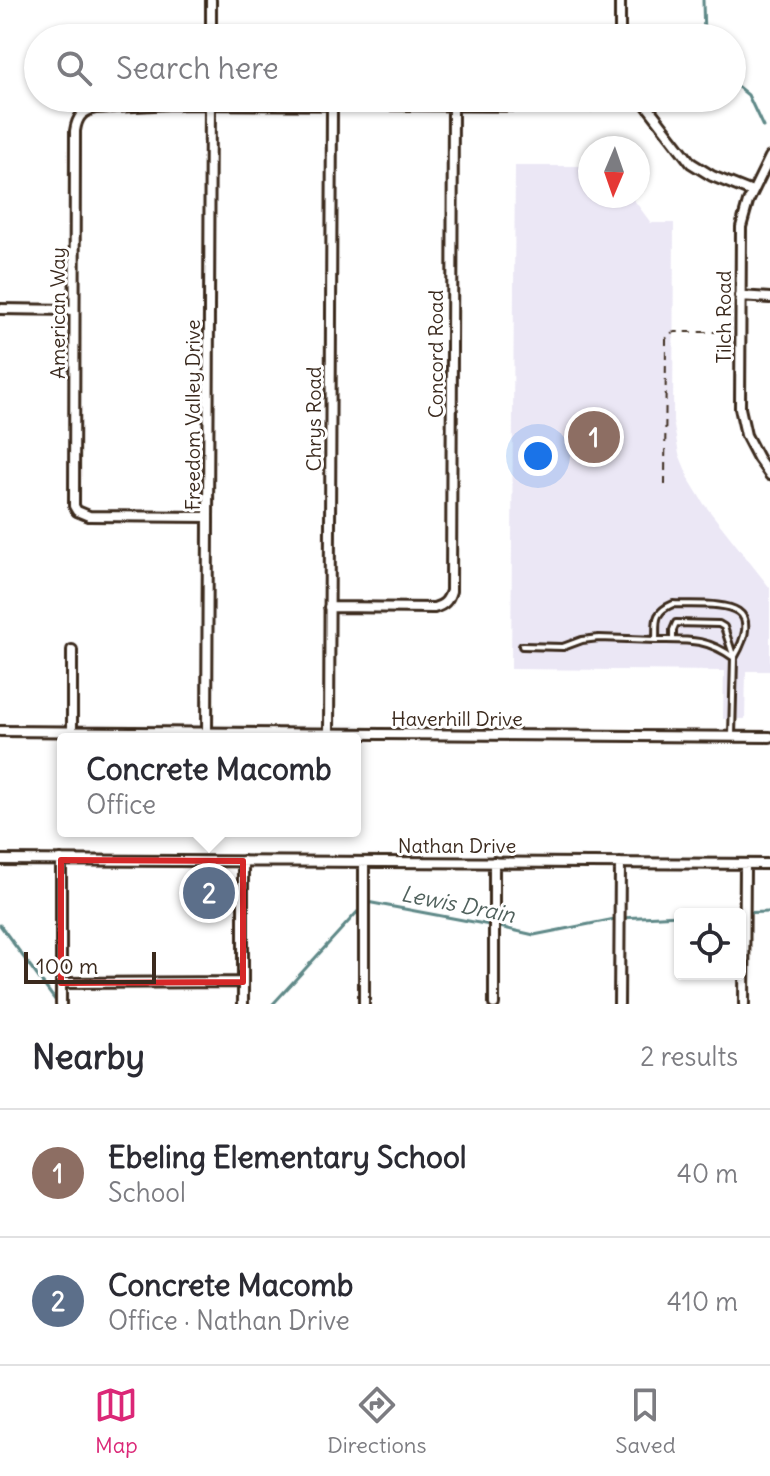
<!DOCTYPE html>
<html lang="en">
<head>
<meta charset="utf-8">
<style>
  body { margin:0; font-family:Delius,sans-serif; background:#f7f7f7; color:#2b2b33 }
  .controls { position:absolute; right:24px; bottom:24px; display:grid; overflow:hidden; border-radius:8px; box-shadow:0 2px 6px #0004 }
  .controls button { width:72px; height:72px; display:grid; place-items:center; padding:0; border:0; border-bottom:2px solid #e1e1e2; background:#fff; color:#2b2b33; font:40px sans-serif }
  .compass { position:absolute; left:578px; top:136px; width:72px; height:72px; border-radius:50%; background:#fff; box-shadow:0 2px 6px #0004; rotate:182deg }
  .scale { position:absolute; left:24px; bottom:20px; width:132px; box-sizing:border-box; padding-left:8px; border:4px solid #3b2a1e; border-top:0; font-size:22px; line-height:28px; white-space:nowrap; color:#3b2a1e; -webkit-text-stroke:6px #fff; paint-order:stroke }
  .you { position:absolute; left:538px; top:456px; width:28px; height:28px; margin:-20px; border:6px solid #fff; border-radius:50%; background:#1a73e8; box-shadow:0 0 0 12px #1a73e833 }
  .badge { display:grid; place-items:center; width:52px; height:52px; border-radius:50%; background:#db2777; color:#fff; font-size:26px; font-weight:700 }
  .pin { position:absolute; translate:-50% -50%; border:4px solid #fff; box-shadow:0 2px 8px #0006 }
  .popup { position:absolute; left:57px; top:733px; width:304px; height:104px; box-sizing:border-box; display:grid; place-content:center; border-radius:8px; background:#fff; filter:drop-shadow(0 2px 6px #0005); font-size:26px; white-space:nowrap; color:#7c7c81 }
  .popup b { font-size:30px; color:#2b2b33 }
  .popup::after { content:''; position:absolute; left:50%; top:100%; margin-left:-16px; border:16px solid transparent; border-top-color:#fff }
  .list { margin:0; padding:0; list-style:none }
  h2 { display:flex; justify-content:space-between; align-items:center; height:104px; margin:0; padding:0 32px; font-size:34px }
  h2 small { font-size:26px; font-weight:400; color:#7c7c81 }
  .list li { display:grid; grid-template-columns:52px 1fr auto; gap:24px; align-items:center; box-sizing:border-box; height:128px; padding:0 32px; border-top:2px solid #e1e1e2 }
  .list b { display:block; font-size:30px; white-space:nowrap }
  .list p { margin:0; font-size:26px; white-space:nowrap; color:#7c7c81 }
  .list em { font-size:26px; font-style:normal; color:#7c7c81 }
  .icon { flex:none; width:44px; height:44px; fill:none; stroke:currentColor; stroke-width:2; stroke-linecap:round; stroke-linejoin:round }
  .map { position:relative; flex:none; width:770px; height:1004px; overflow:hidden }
  .search { position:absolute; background:#fff; box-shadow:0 2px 6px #0004; left:24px; right:24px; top:24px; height:88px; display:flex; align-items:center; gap:20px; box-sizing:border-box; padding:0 28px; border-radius:44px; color:#7c7c81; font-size:30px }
  .sheet { height:360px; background:#fff }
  nav { display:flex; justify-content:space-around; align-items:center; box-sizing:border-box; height:112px; border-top:2px solid #e1e1e2; background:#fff; font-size:22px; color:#7c7c81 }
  nav a { display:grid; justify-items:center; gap:4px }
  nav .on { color:#db2777 }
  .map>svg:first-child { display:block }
  .built { fill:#ebe7f5 }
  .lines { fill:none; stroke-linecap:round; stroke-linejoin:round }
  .stream { stroke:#5f8988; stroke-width:3 }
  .lane-casing { stroke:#3b2a1e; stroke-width:10 }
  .street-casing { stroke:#3b2a1e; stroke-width:14 }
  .path { stroke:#3b2a1e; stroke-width:2; stroke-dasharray:8 6; stroke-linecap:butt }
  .lane { stroke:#fff; stroke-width:4 }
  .street { stroke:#fff; stroke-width:8 }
  .marked { fill:none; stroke:#d62828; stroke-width:6; stroke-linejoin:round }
  .labels { text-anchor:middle; stroke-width:6; stroke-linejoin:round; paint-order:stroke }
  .street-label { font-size:20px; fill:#3b2a1e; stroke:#fff }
  .water-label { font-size:22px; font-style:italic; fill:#50615c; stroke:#fff }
</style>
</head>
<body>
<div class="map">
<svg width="770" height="1004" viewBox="0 0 770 1004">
  <rect width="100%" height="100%" fill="#fff"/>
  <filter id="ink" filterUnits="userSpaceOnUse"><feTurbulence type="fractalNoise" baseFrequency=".0125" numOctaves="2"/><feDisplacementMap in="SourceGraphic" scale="16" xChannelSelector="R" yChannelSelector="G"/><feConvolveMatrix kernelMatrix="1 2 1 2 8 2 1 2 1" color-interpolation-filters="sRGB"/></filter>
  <g filter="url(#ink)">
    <path class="built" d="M515,166H590V196H631L651,223H674L673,421L679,454L690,481L704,504L770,588V671H746L745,719H723L724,671L511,669Z"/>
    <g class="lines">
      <path class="stream" d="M703,0L704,38
        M732,82L748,95L763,127
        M365,904L367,902L495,926L534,935L620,918L680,915
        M698,914L770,912
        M0,925L58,1004
        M273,1004L360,909"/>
      <g class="lane-casing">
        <path id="lane" d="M673,604C714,606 770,596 734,658C707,638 688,640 656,640C657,622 652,613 673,604Z
          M673,640V630L676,623L719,624L724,627L734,658L732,735
          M522,646L563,647L582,640L599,638L656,640"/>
      </g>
      <g class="street-casing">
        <path id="street" d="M211,38V0
          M620,38V0
          M641,98L691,163L712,176L752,192
          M770,157L748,202L741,227L740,408L746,435L758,458L770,475
          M740,296L770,298
          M0,309L74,310
          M208,517L89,516L77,511L74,506L75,131C77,117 82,111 96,108L173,104L584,106L607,103L619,98
          M329,607L434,608C444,605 448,601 451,591L453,105
          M0,731L770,737
          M72,732V650
          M207,733L210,98
          M329,734L332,105
          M0,860L770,864
          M61,983L243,982
          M61,1004V860
          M243,1004V861
          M364,1004V862
          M494,1004V862
          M619,1004L620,863
          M744,1004L745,864"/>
      </g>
      <path class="path" d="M665,485L666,339L670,333L676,332H732"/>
      <use href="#lane" class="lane"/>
      <use href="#street" class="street"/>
    </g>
  </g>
  <path class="marked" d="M61,860L243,861V982L61,983Z"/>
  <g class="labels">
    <g class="street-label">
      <text transform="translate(58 313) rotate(-90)" y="7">American Way</text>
      <text transform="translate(724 317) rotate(-90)" y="7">Tilch Road</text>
      <text transform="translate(436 354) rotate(-90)" y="7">Concord Road</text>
      <text transform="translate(193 415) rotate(-90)" y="7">Freedom Valley Drive</text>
      <text transform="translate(314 419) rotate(-90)" y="7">Chrys Road</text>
      <text x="457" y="726">Haverhill Drive</text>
      <text x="457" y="853">Nathan Drive</text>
    </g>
    <g class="water-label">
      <text transform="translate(458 904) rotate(11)" y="8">Lewis Drain</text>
    </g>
  </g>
</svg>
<div class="controls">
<button><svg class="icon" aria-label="locate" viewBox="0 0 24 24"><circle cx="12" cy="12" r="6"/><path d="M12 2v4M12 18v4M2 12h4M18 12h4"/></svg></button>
</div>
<svg class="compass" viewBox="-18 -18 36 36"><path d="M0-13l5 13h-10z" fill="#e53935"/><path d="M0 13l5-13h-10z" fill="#7c7c81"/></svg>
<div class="scale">100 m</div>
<div class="you"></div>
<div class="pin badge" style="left:594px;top:437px;background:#8d6e63">1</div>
<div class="pin badge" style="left:209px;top:893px;background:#5c6f8a">2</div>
<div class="popup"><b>Concrete Macomb</b>Office</div>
<div class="search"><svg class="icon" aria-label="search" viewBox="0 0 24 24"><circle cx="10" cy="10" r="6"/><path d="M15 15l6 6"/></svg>Search here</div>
</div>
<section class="sheet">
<h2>Nearby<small>2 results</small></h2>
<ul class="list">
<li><span class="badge" style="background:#8d6e63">1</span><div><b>Ebeling Elementary School</b><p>School</p></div><em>40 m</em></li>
<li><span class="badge" style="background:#5c6f8a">2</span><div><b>Concrete Macomb</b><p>Office · Nathan Drive</p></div><em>410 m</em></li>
</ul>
</section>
<nav>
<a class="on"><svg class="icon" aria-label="map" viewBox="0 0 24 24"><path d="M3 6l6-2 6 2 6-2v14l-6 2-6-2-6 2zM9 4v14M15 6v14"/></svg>Map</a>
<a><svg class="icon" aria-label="directions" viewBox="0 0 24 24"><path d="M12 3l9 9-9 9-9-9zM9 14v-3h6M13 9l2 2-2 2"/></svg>Directions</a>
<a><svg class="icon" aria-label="saved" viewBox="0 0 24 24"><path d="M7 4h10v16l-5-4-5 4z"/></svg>Saved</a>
</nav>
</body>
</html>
